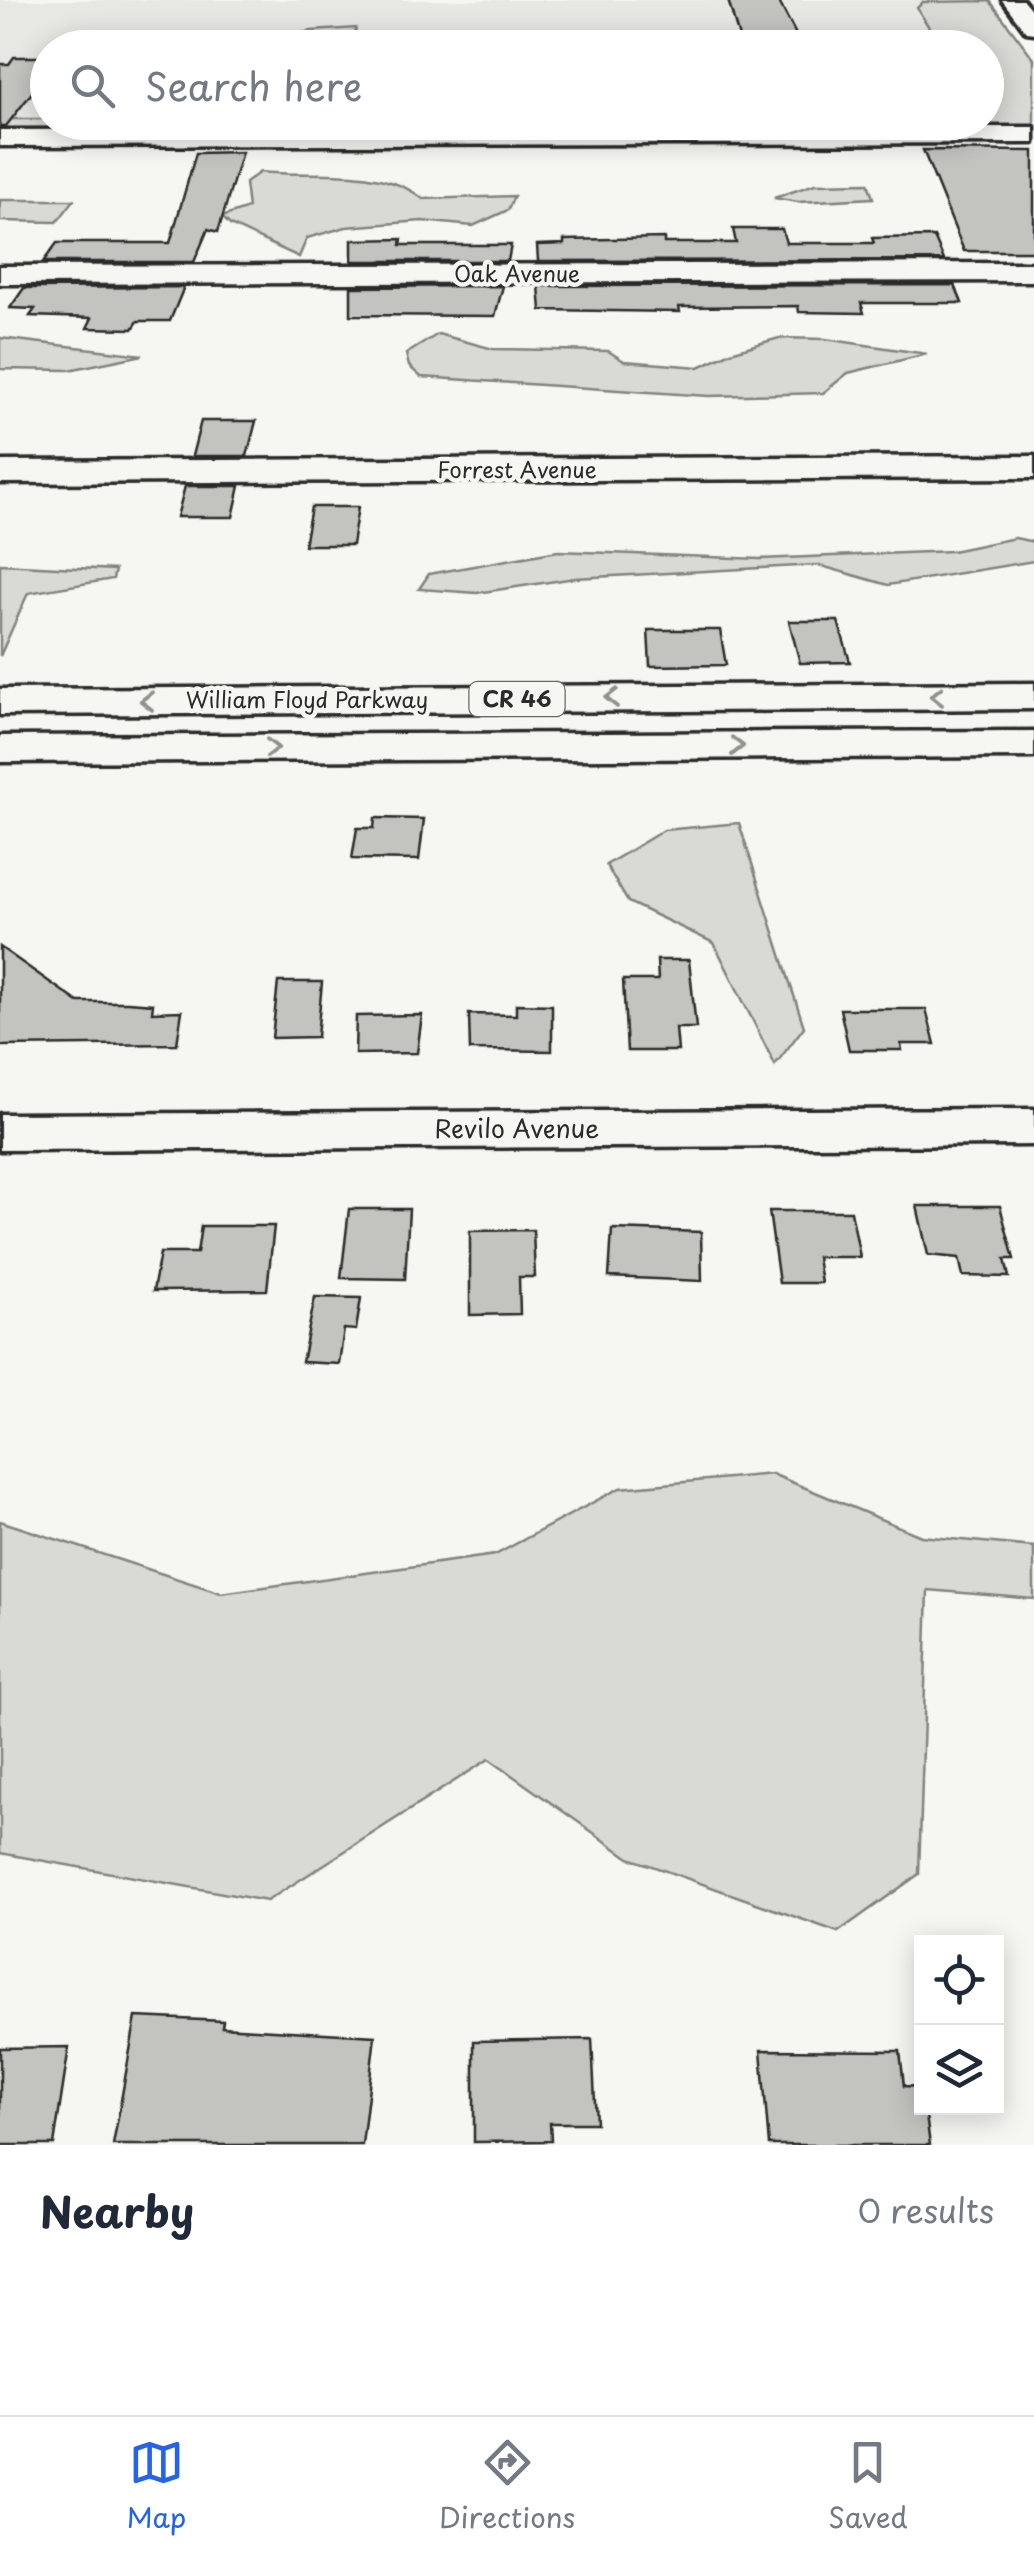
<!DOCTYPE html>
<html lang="en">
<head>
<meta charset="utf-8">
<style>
  body { margin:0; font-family:"Playpen Sans",sans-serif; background:#f2f2f3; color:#1f2937 }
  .controls { position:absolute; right:30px; bottom:30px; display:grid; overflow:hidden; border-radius:0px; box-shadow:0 5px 25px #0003 }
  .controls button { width:90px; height:90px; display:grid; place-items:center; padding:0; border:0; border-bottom:2px solid #e0e1e3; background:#fff; color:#1f2937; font:50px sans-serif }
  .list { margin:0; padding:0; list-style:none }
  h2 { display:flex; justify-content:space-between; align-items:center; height:130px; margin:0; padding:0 40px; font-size:42px }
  h2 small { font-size:32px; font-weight:400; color:#747a83 }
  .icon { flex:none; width:55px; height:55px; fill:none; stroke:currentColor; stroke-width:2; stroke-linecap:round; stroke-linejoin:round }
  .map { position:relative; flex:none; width:1034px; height:2145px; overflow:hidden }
  .search { position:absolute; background:#fff; box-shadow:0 5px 25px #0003; left:30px; right:30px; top:30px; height:110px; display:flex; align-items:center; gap:25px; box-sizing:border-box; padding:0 35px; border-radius:55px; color:#747a83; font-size:38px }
  .sheet { height:270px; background:#fff }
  nav { display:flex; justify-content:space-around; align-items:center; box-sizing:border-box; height:140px; border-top:2px solid #e0e1e3; background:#fff; font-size:28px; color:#747a83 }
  nav a { display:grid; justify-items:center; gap:5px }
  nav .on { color:#2563eb }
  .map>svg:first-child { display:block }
  .built { fill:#e7e7e3; fill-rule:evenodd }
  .green { fill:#d9d9d5; stroke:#828280; stroke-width:2.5 }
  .building { fill:#c3c3c0; stroke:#2b2b2b; stroke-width:2.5 }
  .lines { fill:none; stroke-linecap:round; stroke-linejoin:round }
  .minor-casing { stroke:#2b2b2b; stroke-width:7 }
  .highway-casing { stroke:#2b2b2b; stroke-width:7 }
  .minor { fill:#f6f6f2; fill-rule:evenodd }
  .highway { fill:#f6f6f2; fill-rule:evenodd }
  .oneway { stroke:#90908e }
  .labels { text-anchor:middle; stroke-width:9; stroke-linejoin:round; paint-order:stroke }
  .far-street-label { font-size:22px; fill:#2b2b2b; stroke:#f6f6f2 }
  .shield { fill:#f6f6f2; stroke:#686867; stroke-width:2.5 }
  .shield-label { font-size:22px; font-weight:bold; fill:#2b2b2b }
  .street-label { font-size:25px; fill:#2b2b2b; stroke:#f6f6f2 }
</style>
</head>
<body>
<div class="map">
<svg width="1034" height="2145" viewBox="0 0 1034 2145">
  <rect width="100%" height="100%" fill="#f6f6f2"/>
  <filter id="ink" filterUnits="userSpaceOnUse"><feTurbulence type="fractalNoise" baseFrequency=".01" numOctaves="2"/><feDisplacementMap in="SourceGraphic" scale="20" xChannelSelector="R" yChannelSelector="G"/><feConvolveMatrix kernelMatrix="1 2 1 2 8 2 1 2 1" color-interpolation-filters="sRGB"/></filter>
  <g filter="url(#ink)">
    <path class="built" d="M0,0H976L1034,75V126L0,130ZM48,48H986V122H48Z"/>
    <path class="green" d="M990,1L1034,59V129L786,130L763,125L753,130L0,132V119H47L48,122L102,123L986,122V48L941,47L917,8L923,2Z
      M356,28L353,47H224L312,31Z
      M260,172C312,178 381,164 423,199L514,196L508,210L473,226L422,221L346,227L307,238L299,257L230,225L222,217L248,208L245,183Z
      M868,183L873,198L798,202L774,198L815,184Z
      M0,200H74L57,222L0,221Z
      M438,334L493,349L608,351L624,361L699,367L731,352L779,338L825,339L927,354L848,373L823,393L709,396L421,377L409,366L406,354Z
      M0,338L143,355L69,370L0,369Z
      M1015,538L1034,542V561L888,585L818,565L575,578L477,593L419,589L429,574L558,551L760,559L952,551Z
      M0,564L115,570L113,579L28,593L0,656Z
      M739,823L804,1027L775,1065L714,943L628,902L606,865L664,830Z
      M772,1474L921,1536L1034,1547V1599L928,1590L919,1874L838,1932L629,1858L489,1759L267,1901L0,1853V1521L221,1593L495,1555L620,1488Z"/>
    <path class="building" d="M728,0H778L803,48H742Z
      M14,57H48V72L6,126H0V64H9Z
      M923,150L1034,151V251H964Z
      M242,152L218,232L208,229L194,262H43L57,243H170L196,153Z
      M733,229H782L786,243H874L872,238L934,237L944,260L538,261L537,245L564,244V240L664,238V243H736Z
      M402,239L401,245H511L508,261H352V240Z
      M955,285L962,303H861L864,313L799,312L798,306L679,307L680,312L541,310L539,286Z
      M503,286L495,316L351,315V287Z
      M184,287L170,321H138L133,329L87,328L92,318L30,316L35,309L10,308L24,288Z
      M201,421H256L247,456H192Z
      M185,486H240L233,517H177Z
      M311,507H358L352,545H304Z
      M789,621H838L850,662L800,663Z
      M648,630H720L726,665L650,666Z
      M375,818L424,819L419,860L352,859L357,828H374Z
      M0,947L78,1002H128L153,1004L152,1012L182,1011L177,1044L0,1046Z
      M657,960H689L696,1028H676L678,1051H627L623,980H658Z
      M278,982H322L317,1037L272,1038Z
      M516,1004L552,1005V1051L470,1050L469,1014L516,1015Z
      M840,1009H926L935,1044H901L902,1050H849Z
      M422,1015L417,1053L355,1054L356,1016Z
      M917,1206H1000L1014,1259H1005L1009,1277L963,1276L959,1258L928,1255Z
      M349,1209H409L405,1279L341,1278Z
      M769,1211H851L860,1257H817L821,1283H779Z
      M201,1226H274L267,1290L153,1291L160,1253H197Z
      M612,1229L701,1232L702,1281L609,1277Z
      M533,1230L535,1277H519L520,1314L470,1315V1231Z
      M315,1297L361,1298L356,1330L344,1329L339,1364L302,1362Z
      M136,2017L223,2021L222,2027L375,2036L362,2145H113Z
      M592,2039L596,2123H550L551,2141L474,2142V2041Z
      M69,2047L54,2145H0V2048Z
      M761,2050L900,2051L904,2086L922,2087V2108H925L930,2145H769Z"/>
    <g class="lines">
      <g class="minor-casing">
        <path id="minor" d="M1002,0H1023L1034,13V33L1026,32Z
          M1034,127V143L0,146V130Z
          M1034,263V281L0,284V266Z
          M1034,456V478L0,483V461Z
          M1034,1109V1145L0,1150V1114Z"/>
      </g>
      <g class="highway-casing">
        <path id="highway" d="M1034,683V709L0,715V689Z
          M1034,731V757L0,762V736Z"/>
      </g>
      <use href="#minor" class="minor"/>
      <use href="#highway" class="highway"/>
    </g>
    <defs><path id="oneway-chevron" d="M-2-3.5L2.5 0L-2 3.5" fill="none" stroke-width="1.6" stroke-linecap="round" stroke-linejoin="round" transform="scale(2.5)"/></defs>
    <g class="oneway">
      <use href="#oneway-chevron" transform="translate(937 696) rotate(180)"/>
      <use href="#oneway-chevron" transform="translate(612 698) rotate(180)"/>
      <use href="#oneway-chevron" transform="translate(147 701) rotate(180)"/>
      <use href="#oneway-chevron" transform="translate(737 746)"/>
      <use href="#oneway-chevron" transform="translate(272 748)"/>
    </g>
  </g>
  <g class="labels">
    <g class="far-street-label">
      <text x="517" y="282">Oak Avenue</text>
      <text x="517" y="478">Forrest Avenue</text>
      <text x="307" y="708">William Floyd Parkway</text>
    </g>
    <rect class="shield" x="469.5" y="682" width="95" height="34" rx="8"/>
    <g class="shield-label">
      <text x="517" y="707">CR 46</text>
    </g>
    <g class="street-label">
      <text x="517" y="1138">Revilo Avenue</text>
    </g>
  </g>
</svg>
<div class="controls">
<button><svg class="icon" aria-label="locate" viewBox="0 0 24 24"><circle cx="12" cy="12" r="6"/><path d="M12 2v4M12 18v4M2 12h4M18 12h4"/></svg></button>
<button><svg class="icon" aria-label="layers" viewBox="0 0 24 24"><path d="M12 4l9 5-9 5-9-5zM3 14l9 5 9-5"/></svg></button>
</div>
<div class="search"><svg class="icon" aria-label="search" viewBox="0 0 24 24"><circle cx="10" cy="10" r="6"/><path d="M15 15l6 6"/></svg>Search here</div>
</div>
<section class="sheet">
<h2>Nearby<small>0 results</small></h2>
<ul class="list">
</ul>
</section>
<nav>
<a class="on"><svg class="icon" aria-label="map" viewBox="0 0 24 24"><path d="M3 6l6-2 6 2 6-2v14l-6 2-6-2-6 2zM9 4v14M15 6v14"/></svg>Map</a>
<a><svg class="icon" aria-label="directions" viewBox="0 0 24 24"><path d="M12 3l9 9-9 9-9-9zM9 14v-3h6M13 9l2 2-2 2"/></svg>Directions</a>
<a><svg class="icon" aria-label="saved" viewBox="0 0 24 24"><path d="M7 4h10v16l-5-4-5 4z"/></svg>Saved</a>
</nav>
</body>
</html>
